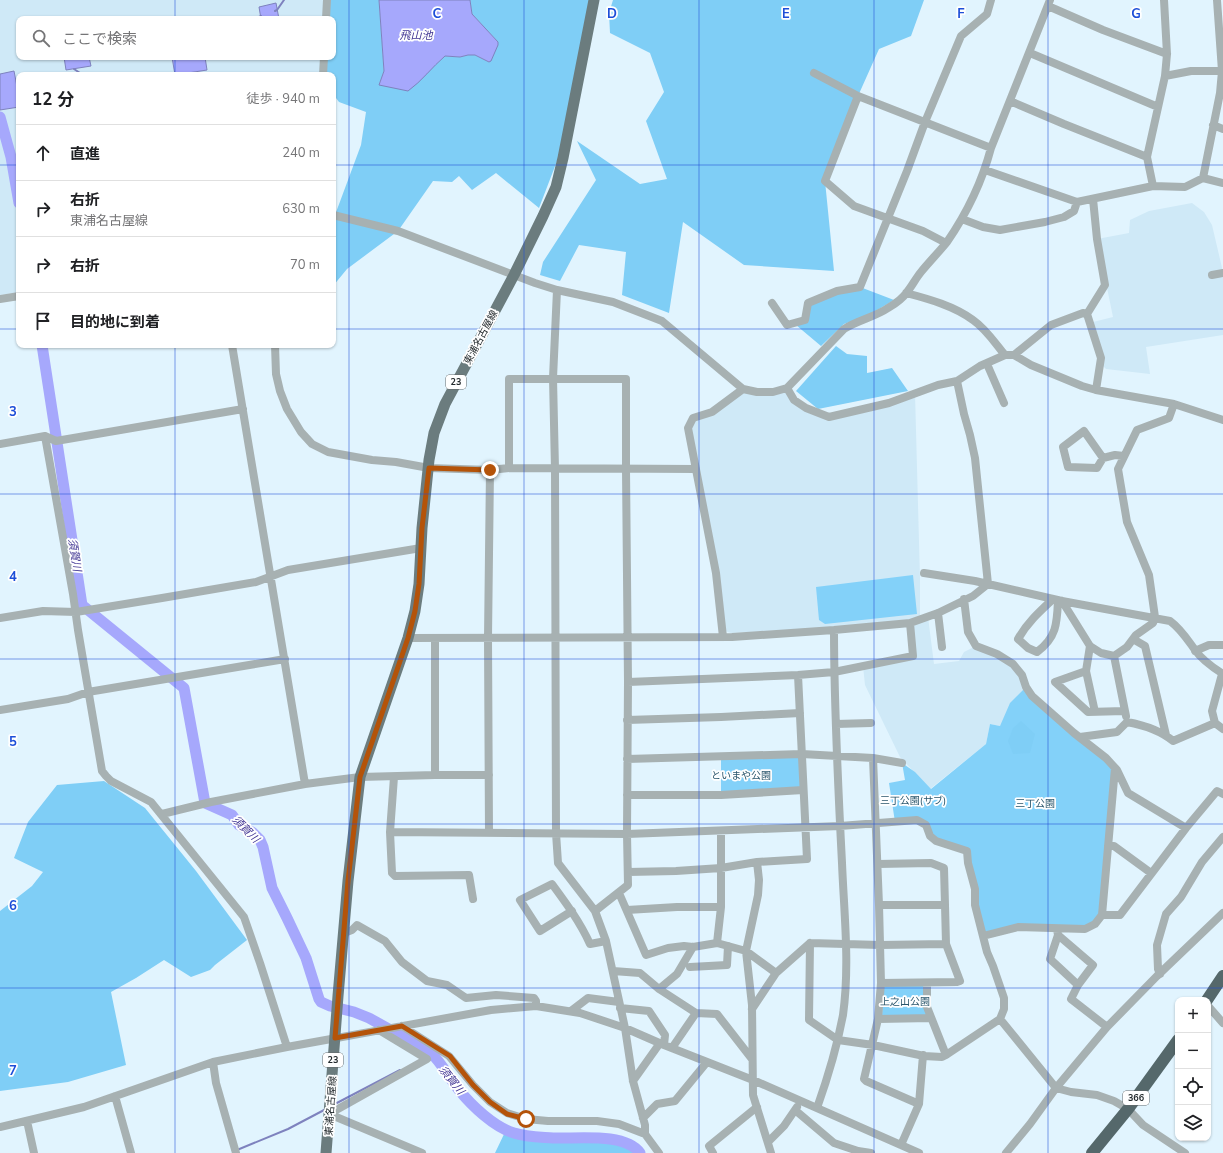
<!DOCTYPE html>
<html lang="ja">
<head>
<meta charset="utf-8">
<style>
  body { margin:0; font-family:"Nunito Sans","Noto Sans JP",sans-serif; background:#f2f2f2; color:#202124 }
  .controls { position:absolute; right:12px; bottom:12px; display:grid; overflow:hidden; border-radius:8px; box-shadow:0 1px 3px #0004 }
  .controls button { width:36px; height:36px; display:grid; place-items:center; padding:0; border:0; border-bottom:1px solid #e0e0e0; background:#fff; color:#202124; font:20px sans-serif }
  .stop { position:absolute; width:12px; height:12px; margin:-9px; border:3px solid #b45309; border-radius:50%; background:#fff }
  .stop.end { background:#b45309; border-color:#fff; box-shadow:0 1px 4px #0008 }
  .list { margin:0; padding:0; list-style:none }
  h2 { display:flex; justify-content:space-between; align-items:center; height:52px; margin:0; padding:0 16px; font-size:17px }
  h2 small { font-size:13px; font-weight:400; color:#757577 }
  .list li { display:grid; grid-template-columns:26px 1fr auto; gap:12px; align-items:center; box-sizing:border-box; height:56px; padding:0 16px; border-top:1px solid #e0e0e0 }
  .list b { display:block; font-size:15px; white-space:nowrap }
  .list p { margin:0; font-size:13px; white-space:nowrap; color:#757577 }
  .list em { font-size:13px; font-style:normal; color:#757577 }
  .icon { flex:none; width:22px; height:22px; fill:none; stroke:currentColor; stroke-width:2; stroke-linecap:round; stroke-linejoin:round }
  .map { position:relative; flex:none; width:1223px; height:1153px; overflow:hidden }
  .search { position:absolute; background:#fff; box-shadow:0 1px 3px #0004; left:16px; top:16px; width:320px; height:44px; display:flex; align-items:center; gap:10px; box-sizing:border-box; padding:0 14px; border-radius:8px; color:#757577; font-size:15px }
  .panel { position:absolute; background:#fff; box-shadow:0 1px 3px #0004; left:16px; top:72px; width:320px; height:276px; border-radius:8px }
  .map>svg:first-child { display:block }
  .built { fill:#cfe9f7 }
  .green { fill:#83d1f9 }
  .forest { fill:#7fcef6 }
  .water { fill:#a6a8fc; stroke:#7e82be }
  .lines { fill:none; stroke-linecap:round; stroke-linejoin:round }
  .stream { stroke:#7e82be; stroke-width:2 }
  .river { stroke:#a6a8fc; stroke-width:11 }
  .minor { stroke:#a7b1b2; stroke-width:8 }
  .major { stroke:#6b7c7e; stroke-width:11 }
  .highway { stroke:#55686b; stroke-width:12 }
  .route { stroke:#b45309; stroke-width:5 }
  .grid { fill:none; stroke:#1d4ed8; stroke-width:1; stroke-opacity:0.55 }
  .labels { text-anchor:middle; stroke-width:3.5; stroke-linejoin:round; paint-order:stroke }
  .shield { fill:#fff; stroke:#64696b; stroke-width:1 }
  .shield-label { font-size:9px; font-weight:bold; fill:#22292c }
  .street-label { font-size:10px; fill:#22292c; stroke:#fff }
  .park-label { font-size:10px; fill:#2a566c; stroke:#fff }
  .water-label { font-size:11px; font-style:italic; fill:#3f3392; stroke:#fff }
  .grid-label { font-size:13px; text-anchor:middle; font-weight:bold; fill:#1d4ed8; stroke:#fff; stroke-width:3.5; stroke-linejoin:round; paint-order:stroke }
</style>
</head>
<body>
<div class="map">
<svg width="1223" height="1153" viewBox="0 0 1223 1153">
  <rect width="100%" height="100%" fill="#e1f4fe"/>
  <path class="built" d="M0,0H327L326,19H19V57H324L323,75H19V292L0,295Z
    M1192,203L1204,212L1212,225L1223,272V335L1146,347L1150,374L1106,369L1102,365L1089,323L1113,317L1097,239L1129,233L1130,220L1149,211Z
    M787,388L794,400L829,417L915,393L920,579V620L928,617L934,664L959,661L964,652L976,646L1013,664L1026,687L1000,726L990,724L986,744L930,789L900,757L865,685L863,666L913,656L910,623L731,633L725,631L690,439L693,418L712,412L743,389Z"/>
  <path class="green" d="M913,575L917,614L825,624L819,620L816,587Z
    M1026,687L1115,768L1102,915L1085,929L1018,927L983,936L967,851L936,841L926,825L895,822L889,783L905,780L902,763L915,772L931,789L986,744L990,724L1000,726L1010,703Z
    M802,754L803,790L721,795V757Z
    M885,985L923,986L928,1015L883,1017L882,1015L884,987Z"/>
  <path class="forest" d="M327,0H379L384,71L379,85L432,67L445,56L460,57L468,55H475L489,62L498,42L472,14L470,0H591L567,135L539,208L496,173L472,190L459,176L452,182L433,181L398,231L347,269L333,286V214L335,215L361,145L366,112L339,102L333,94V75H323L324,57H333V19H326Z
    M613,0H924L911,36L879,49L858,96L825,181L834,271L744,265L683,222L669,313L622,295L626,252L579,245L560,281L540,275L543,262L596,180L577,141L640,184L667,179L646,121L664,92L650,53L610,33L609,13Z
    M860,287L894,300L869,315L844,324L821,346L796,325L805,320L808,303Z
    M836,346L847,354L867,356V373L892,368L908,391L818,409L796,391Z
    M1021,721L1035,734L1030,753L1013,754L1008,741L1013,728Z
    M104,781L145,808L196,871L247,940L215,965L210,970L191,977L164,960L136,978L111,992L126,1065L68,1082L0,1091V911L32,886L43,872L14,858L28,822L57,785Z
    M506,1130L531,1136L558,1138H599L638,1151L640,1153H495Z"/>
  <path class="water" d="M379,0H470L472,14L498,42V45L491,61L489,62L475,55H468L460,57L445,56C432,67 422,81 408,91L379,85L384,71Z
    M276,3L279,19H261L259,7Z
    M64,57H89L91,66L66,70Z
    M172,57H205L207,70L175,75Z
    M14,71L19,97V107L0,110V74Z"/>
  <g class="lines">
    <path class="stream" d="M275,11L277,10L284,0
      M255,19L261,16
      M74,69L83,75
      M428,1060L437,1058
      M333,1105L400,1070
      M237,1150L288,1129L326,1109"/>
    <path class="river" d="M0,117L11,157L19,203
      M42,345L82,605L184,688L205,803L232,815L239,825L252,832L260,840L263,847L272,888L287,918L306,958L319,999L321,1002L330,1006L354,1012L369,1018L430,1052C442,1063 449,1078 459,1090C472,1106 494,1127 514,1133C526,1137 540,1137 553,1138C576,1139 625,1132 640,1153"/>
    <path class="minor" d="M1048,6L1103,30L1167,54
      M326,19L327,0
      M1030,53L1158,107
      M814,73L858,96
      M323,75L324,57
      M1165,76L1191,71H1223
      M1010,101L1064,124L1147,157
      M1213,125L1223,129
      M985,170L1077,202L1153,186L1185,187L1203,178L1223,183
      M1203,178L1220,93L1222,71L1217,0
      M1153,186L1147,157L1165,76L1167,54L1164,0
      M1093,199L1097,239L1105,285L1087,314L1101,358L1096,390
      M333,215L398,231L535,283L557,290L613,302L662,321L743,389L757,392H773L787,388L844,329C858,320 875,317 888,308C895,304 903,298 907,292C912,286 916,278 921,272C929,262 939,252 947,242C967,213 982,182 991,148L1050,0
      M962,219L983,227L1000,230L1045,222L1064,217L1074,211L1077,202
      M946,243L923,231L854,206L825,181L858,96L991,148
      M1212,275L1223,273
      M557,290L553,378L555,469L556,833L558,863L595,911L606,941L625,1028L633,1081L645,1125V1134
      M906,293C929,299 954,306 973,320C986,329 995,343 1005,355
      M0,299L19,296
      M772,303L787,325L805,320L808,303L837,291L860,287L907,171L925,122L961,36L987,14L991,0
      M232,345L305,784
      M275,345L276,374L280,391L287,409L301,432L312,444L328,452L372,460L396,462L429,468L490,470L509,468L696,469
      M1014,355L1051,325L1083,313L1087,314
      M987,364L1004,403
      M957,381L964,414L970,435L975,458L988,584
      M787,388L794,400L806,408L829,417L889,403L938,385L957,381L980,366L1005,355H1014L1031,365L1082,386L1096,390L1174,404L1223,420
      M45,436L73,594L78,630L102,771L106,776L111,781L151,802L244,917L260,963L287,1047
      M0,444L45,436L56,441L243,409
      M1103,458L1097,468L1068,467L1063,447L1084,431L1103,458L1115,455L1124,456
      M509,468V379H626V470L628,682L627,834L628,885L595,911
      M924,573L975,581L1062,601L1170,621C1181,629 1187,639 1195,650C1202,660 1212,667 1223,674
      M964,599L968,632L976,646L997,654L1013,664L1022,675L1026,687L1032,696L1074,733L1106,758L1117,770L1128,793L1186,828
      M1053,599C1039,612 1027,623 1018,639L1028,648L1037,652C1057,637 1057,623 1058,600
      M1062,601L1090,646L1101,653L1114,656L1127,647L1136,635L1153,623L1155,617L1149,575L1127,522L1118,469L1137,430L1169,418L1174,404
      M938,613L942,647
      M0,618L43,611L76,612L162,598L256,582L288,570L421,548
      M723,637L716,573L688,428L693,418L712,412L743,389
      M408,638L732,637L834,630L910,623L938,613L973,596L988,584
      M1133,639L1145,646L1166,735
      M1090,646L1086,671L1055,682L1088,712L1124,711
      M1195,651L1209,645H1223
      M1114,656L1126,716
      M1086,671L1095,712
      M628,682L798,675L834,672L913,656L910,623
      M0,710L68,699L88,692L285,659
      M627,720L721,717L800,713
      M1127,722C1143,725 1160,730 1173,741L1215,723L1212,711L1222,674
      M1215,723L1223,729
      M836,724L871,723
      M1080,737L1117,732L1127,722
      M873,758L879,905L881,983L878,1019L864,1079L866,1081L919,1104
      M627,759L802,754L873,758L902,763
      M435,775V639
      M394,777L390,832L392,873L395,876L469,875L473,899
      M627,795H721L803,790
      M162,814L211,802L305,784L360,777L435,775H489
      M390,832L627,834L840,826L917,820L926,825L930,836L936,841L967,851L968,863L975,889V905L987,952L993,966L1004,998V1009L1000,1019L946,1055L942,1057L924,1056L873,1045L838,1040L809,1020L810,943L880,945L946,944
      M489,833L488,638L490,470
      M1108,846H1114L1151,873
      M757,862L759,880L758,895L746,951L752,1005L753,1095L771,1153
      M878,864L931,863L944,868L945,905
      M628,872L676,871L721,868L757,862L807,859L798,675
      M619,893L646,955L668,948L684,946L693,947L717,943L721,907V831
      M879,905H945L946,944L960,981L957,982L881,983
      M627,910L677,907H721
      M572,911L540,931L520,900L552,884C566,903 580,922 590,944L606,941
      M1102,915H1120L1186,828L1217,791L1223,794
      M1057,929L1058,935L1050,959L1078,985L1071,999L1107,1027
      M344,933L352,930L357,925L385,941L402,962L427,981L447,985L466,998L496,995L534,998L536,1001V1006
      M1058,935L1093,965L1078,985
      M983,936L1018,927L1085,929L1095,924L1102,915L1115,768
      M717,943L746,951L776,973
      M690,967L727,965L728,946
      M613,971L640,973L659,989L696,1013L717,1014L752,1059
      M1160,974L1158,969L1157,945L1166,914L1181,897L1202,862L1223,837
      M927,983V1007L946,1055
      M659,989L677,974L693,947
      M1208,1006L1223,1023
      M620,1008L649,1011L665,1035L664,1045
      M752,1009L776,973L810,943
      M571,1011L588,998L619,1002
      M878,1019L931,1018
      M1000,1019L1056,1088L1071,1092L1097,1095L1114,1101L1128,1109L1143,1125L1185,1153
      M402,1026L449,1056L473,1085L490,1102L507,1113L526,1119L548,1121H597L619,1124L645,1134L659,1153
      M672,1048L696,1013
      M213,1062L216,1083L236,1153
      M633,1081L660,1043
      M115,1096L131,1153
      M817,1108C828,1077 837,1047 843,1015C850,965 844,913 842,863C838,786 834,708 834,630
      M795,1110L834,1143L858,1151L871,1153
      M329,1114L427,1059L379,1030
      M329,1114L422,1153
      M643,1118L657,1104L675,1101L707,1062
      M27,1121L34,1153
      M0,1127L84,1107L213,1062L287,1047L491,1010L536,1006L580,1013L625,1028L664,1045L753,1080L919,1153
      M768,1142L784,1126L797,1107
      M901,1145L919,1104L923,1055
      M713,1153L709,1146L757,1107
      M1006,1153L1030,1124L1056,1088L1107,1027L1157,976L1223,913"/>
    <path class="major" d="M326,1153L338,996L348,881L360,777L408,638L415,611L419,584L422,528L429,460L434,433L445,404L514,275L543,216L556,187L563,158L594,0"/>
    <path class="highway" d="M1207,1000L1223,976
      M1092,1153L1128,1109L1178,1040"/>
  </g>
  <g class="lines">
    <path class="route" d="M490,470L429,468L422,528L419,584L415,611L408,638L360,777L348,881L335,1038L402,1026L450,1056L473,1085L490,1102L507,1114L526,1119"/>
  </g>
  <path class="grid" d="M175,0V19M349,0V1153M524,0V1153M699,0V1153M874,0V1153M1048,0V1153M175,57V75M0,165H19M333,165H1223M0,329H19M333,329H1223M175,345V1153M0,494H1223M0,659H1223M0,824H1223M0,988H1223"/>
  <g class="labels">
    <g class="shield">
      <rect x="446" y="375" width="20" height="14" rx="3"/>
      <rect x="323" y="1053" width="20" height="14" rx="3"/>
      <rect x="1123" y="1091" width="26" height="14" rx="3"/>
    </g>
    <g class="shield-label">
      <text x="456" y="385">23</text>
      <text x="333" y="1063">23</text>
      <text x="1136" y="1101">366</text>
    </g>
    <g class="street-label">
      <text transform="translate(480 337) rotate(-62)" y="4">東浦名古屋線</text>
      <text transform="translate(330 1106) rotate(-86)" y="4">東浦名古屋線</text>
    </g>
    <g class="park-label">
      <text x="741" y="779">といまや公園</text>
      <text x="913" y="804">三丁公園(サブ)</text>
      <text x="1035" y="807">三丁公園</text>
      <text x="905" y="1005">上之山公園</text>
    </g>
    <g class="water-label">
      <text x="416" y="39">飛山池</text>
      <text transform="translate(75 555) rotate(81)" y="4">須賀川</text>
      <text transform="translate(246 829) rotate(45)" y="4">須賀川</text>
      <text transform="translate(452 1080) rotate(51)" y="4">須賀川</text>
    </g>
  </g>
  <g class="grid-label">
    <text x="437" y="18">C</text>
    <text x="612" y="18">D</text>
    <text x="786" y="18">E</text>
    <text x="961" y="18">F</text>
    <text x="1136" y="18">G</text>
    <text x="13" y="416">3</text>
    <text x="13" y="581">4</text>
    <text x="13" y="746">5</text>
    <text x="13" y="910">6</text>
    <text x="13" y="1075">7</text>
  </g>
</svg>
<div class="controls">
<button>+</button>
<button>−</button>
<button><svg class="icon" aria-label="locate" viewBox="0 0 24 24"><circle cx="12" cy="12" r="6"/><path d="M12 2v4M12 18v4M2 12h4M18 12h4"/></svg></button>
<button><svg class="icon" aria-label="layers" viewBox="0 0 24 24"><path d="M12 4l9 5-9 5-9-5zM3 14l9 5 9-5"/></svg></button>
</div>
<div class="stop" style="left:526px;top:1119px"></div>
<div class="stop end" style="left:490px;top:470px"></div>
<div class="search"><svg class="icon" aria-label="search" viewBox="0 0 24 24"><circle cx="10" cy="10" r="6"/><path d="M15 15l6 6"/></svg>ここで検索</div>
<section class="panel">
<h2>12 分<small>徒歩 · 940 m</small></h2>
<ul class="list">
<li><svg class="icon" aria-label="ahead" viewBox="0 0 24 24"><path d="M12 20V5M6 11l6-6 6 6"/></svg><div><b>直進</b></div><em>240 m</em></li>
<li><svg class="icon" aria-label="right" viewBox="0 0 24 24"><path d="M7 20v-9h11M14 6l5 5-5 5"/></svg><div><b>右折</b><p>東浦名古屋線</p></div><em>630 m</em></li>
<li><svg class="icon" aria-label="right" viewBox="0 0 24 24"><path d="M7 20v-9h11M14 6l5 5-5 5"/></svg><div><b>右折</b></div><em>70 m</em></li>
<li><svg class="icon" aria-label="arrive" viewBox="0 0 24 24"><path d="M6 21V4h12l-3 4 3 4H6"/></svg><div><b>目的地に到着</b></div></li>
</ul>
</section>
</div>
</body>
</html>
